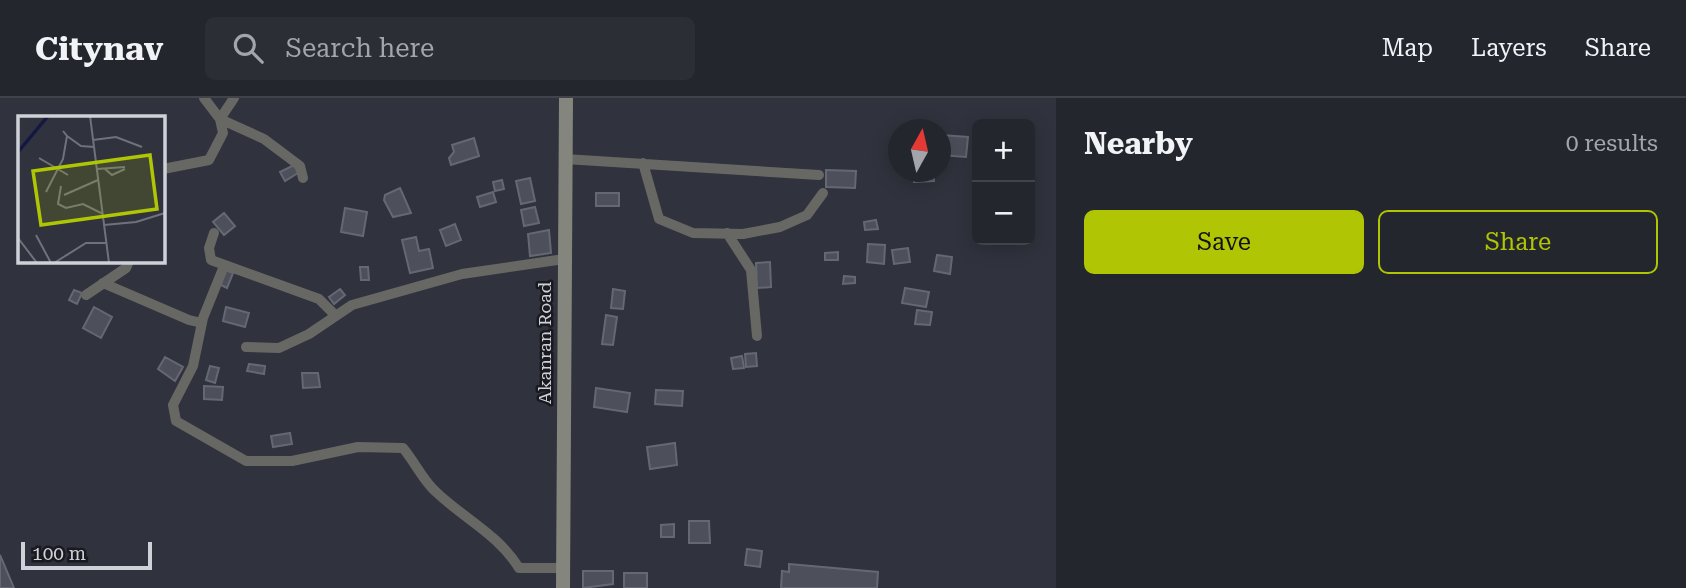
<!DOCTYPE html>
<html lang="en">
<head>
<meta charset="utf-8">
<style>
  body { margin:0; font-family:"Roboto Serif",serif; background:#2c2e36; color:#f1f3f6 }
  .controls { position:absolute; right:21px; top:21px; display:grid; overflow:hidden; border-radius:10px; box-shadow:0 4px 18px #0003 }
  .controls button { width:63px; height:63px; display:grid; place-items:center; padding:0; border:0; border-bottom:2px solid #41434a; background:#24262e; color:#f1f3f6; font:35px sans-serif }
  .compass { position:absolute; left:888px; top:21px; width:63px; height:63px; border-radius:50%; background:#24262e; box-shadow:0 4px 18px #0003; rotate:8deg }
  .scale { position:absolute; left:21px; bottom:18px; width:131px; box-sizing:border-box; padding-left:7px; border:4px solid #cfd1d8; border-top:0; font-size:19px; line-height:24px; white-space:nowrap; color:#cfd1d8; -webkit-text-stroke:5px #191a1f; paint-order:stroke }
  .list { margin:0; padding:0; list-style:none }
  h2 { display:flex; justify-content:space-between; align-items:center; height:91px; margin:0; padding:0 28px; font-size:30px }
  h2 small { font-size:23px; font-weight:400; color:#a3a5aa }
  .actions { display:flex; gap:14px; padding:21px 28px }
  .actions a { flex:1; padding:16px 0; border:2px solid #b0c503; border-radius:10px; text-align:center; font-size:24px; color:#b0c503 }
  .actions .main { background:#b0c503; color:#111 }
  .icon { flex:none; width:38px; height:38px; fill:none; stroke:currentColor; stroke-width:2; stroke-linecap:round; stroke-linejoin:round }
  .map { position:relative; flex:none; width:1056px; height:490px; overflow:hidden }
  header { display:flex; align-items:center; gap:42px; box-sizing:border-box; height:98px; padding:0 35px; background:#24262e; border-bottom:2px solid #41434a }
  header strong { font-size:33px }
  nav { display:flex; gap:38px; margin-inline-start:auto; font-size:24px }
  .search { width:490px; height:63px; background:#2c2e36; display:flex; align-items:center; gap:18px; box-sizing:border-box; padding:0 24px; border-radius:10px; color:#a3a5aa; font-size:26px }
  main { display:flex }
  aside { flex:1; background:#24262e }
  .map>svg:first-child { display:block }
  .building { fill:#4d4f5b; stroke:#656874; stroke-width:2 }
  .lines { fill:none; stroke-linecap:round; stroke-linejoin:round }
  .minor { stroke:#676863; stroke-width:10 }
  .secondary { stroke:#84867d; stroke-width:14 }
  .labels { text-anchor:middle; stroke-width:5; stroke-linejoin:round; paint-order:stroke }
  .street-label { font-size:18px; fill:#cfd1d8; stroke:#191a1f }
  .inset-river { fill:none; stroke:#151743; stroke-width:3.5 }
  .inset-road { fill:none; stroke:#70727b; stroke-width:2 }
  .view { fill:#b0c503; fill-opacity:0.15; stroke:#b0c503; stroke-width:3.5 }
  .inset-edge { fill:none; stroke:#cfd1d8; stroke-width:3.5 }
</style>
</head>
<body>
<header>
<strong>Citynav</strong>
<div class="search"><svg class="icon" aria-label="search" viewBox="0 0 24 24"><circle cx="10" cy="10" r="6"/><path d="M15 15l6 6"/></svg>Search here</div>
<nav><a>Map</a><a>Layers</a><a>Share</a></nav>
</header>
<main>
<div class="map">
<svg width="1056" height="490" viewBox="0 0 1056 490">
  <rect width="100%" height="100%" fill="#30323d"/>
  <path class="building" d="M941,37L968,39L966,59L940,57Z
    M474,40L479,58L451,67L449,60L454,54L452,47Z
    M294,67L298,75L285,83L280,74Z
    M826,72L856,73L855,90L826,89Z
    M914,74H933L934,83L914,84Z
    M530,80L535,103L521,106L516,83Z
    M502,82L504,91L495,93L493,84Z
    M400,90L411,115L393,119L384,102L385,97Z
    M493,94L496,104L480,109L477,99Z
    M596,95H619V108H596Z
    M535,109L539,125L524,128L521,112Z
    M345,110L367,114L363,138L341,134Z
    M224,115L235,128L224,137L213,124Z
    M876,122L878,131L865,132L864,124Z
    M455,126L461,142L446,148L440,132Z
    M549,132L551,155L530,158L528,136Z
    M416,139L419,153L429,151L433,170L410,175L402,142Z
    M868,146L885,147L884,166L867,164Z
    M908,150L910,164L894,166L892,152Z
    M838,154V162H825V155Z
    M937,157L952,159L950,176L934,173Z
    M770,164L771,189L757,190L756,165Z
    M360,169H368L369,182H361Z
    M223,171L233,175L227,190L217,185Z
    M844,178L855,179V185L843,186Z
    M905,190L929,194L926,209L902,205Z
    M340,191L345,197L334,206L329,199Z
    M613,191L625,193L623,211L611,210Z
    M74,192L82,195L77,206L69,202Z
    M94,209L112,219L101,240L83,230Z
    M226,209L249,215L245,229L223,223Z
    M917,212L932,214L930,227L915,226Z
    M606,217L617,219L613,247L602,246Z
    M756,255L757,268L746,269L745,256Z
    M742,258L744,270L733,271L731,260Z
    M165,259L183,269L175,283L158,271Z
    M249,266L265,268L264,276L247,273Z
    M210,268L219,270L215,285L206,282Z
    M302,275H318L320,289L303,290Z
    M204,288L223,289L222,302L204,301Z
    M596,290L630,295L627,314L594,309Z
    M656,292L683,293L682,308L655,306Z
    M290,335L292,346L273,349L271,338Z
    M675,345L677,367L650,371L647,349Z
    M689,423H709L710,445H689Z
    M674,426V439H661V427Z
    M747,451L762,453L760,469L745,467Z
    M0,457L14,490H0Z
    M789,466L878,474L877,490H781L782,473L789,474Z
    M583,473H613V486L583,490Z
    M624,475H647V490H624Z"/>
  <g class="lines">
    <path class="minor" d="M204,0L220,21L264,41L300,68L303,80
      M565,61L819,77
      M643,65L659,121L693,135L743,136L780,129L807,117L823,95
      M163,71L209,62L223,35L220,21L234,0
      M214,135L209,150L211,162L319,201L335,217
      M727,135L751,172L757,238
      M224,168L203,220L193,268L173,307L176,323L246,363H292L358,349L403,350C414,363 423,382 435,393C463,420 498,436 519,470H563
      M103,185L189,222L202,225
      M86,197L126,170L129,163
      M246,249L279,250L309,236L352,207L462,176L564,161"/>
    <path class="secondary" d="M563,490L566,0"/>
  </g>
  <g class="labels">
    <g class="street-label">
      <text transform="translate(545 245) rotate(-90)" y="6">Akanran Road</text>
    </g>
  </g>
  <g transform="translate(18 18)">
    <rect width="147" height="147" fill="#30323d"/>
    <path class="inset-river" d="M0,36L30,0"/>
    <path class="inset-road" d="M72,0L91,147M49,20L63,30L76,31M75,24L98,21L124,31M21,42L50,59M79,53L107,51M87,53L94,59L107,53M43,70L40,88L48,92L65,88L85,98M28,76L45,43L49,20L45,15M46,79L80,64M86,109L118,106L147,97M18,119L33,147M0,122L19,147M36,147L68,127H88"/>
    <path class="view" d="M132,39L139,93L23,109L15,55Z"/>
    <rect width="147" height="147" class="inset-edge"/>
  </g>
</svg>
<div class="controls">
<button>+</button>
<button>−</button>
</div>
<svg class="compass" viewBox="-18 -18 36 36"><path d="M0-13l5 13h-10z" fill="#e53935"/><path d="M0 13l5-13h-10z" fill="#a3a5aa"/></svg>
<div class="scale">100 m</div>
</div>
<aside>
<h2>Nearby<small>0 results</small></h2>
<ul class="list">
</ul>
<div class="actions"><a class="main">Save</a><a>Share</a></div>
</aside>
</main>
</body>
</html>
